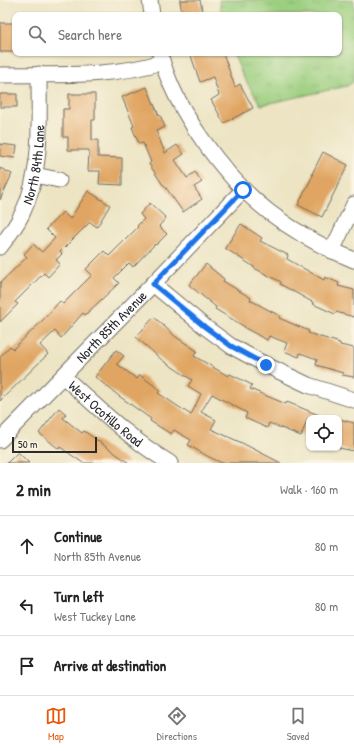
<!DOCTYPE html>
<html lang="en">
<head>
<meta charset="utf-8">
<style>
  body { margin:0; font-family:"Patrick Hand",sans-serif; background:#f2f2f2; color:#222 }
  .controls { position:absolute; right:12px; bottom:12px; display:grid; overflow:hidden; border-radius:8px; box-shadow:0 1px 3px #0004 }
  .controls button { width:36px; height:36px; display:grid; place-items:center; padding:0; border:0; border-bottom:1px solid #e0e0e0; background:#fff; color:#222; font:20px sans-serif }
  .scale { position:absolute; left:12px; bottom:10px; width:85px; box-sizing:border-box; padding-left:4px; border:2px solid #2b2b2b; border-top:0; font-size:11px; line-height:14px; white-space:nowrap; color:#2b2b2b; -webkit-text-stroke:3px #fcf5e5; paint-order:stroke }
  .stop { position:absolute; width:12px; height:12px; margin:-9px; border:3px solid #1a73e8; border-radius:50%; background:#fff }
  .stop.end { background:#1a73e8; border-color:#fff; box-shadow:0 1px 4px #0008 }
  .list { margin:0; padding:0; list-style:none }
  h2 { display:flex; justify-content:space-between; align-items:center; height:52px; margin:0; padding:0 16px; font-size:17px }
  h2 small { font-size:13px; font-weight:400; color:#767676 }
  .list li { display:grid; grid-template-columns:26px 1fr auto; gap:12px; align-items:center; box-sizing:border-box; height:60px; padding:0 16px; border-top:1px solid #e0e0e0 }
  .list b { display:block; font-size:15px; white-space:nowrap }
  .list p { margin:0; font-size:13px; white-space:nowrap; color:#767676 }
  .list em { font-size:13px; font-style:normal; color:#767676 }
  .icon { flex:none; width:22px; height:22px; fill:none; stroke:currentColor; stroke-width:2; stroke-linecap:round; stroke-linejoin:round }
  .map { position:relative; flex:none; width:354px; height:463px; overflow:hidden }
  .search { position:absolute; background:#fff; box-shadow:0 1px 3px #0004; left:12px; right:12px; top:12px; height:44px; display:flex; align-items:center; gap:10px; box-sizing:border-box; padding:0 14px; border-radius:8px; color:#767676; font-size:15px }
  .sheet { height:232px; background:#fff }
  nav { display:flex; justify-content:space-around; align-items:center; box-sizing:border-box; height:56px; border-top:1px solid #e0e0e0; background:#fff; font-size:11px; color:#767676 }
  nav a { display:grid; justify-items:center; gap:2px }
  nav .on { color:#ea580c }
  .map>svg:first-child { display:block }
  .grass { fill:url(#grass-tufts); stroke:#647d56 }
  .building { fill:#e0a562 }
  .lines { fill:none; stroke-linecap:round; stroke-linejoin:round }
  .minor-casing { stroke:#6f6c60; stroke-width:17 }
  .minor { stroke:#fff; stroke-width:15 }
  .route { stroke:#1a73e8; stroke-width:5 }
  .labels { text-anchor:middle; stroke-width:3.5; stroke-linejoin:round; paint-order:stroke }
  .street-label { font-size:14px; fill:#2b2b2b; stroke:#fcf5e5 }
</style>
</head>
<body>
<div class="map">
<svg width="354" height="463" viewBox="0 0 354 463">
  <defs>
    <pattern id="grass-tufts" width="24" height="20" patternUnits="userSpaceOnUse"><rect width="24" height="20" fill="#9ccf80"/><path d="M3 7l-1-3M5 7V3M7 7l1-3M15 17l-1-3M17 17v-4M19 17l1-3" fill="none" stroke="#87b26f"/></pattern>
  </defs>
  <rect width="100%" height="100%" fill="#fcf5e5"/>
  <filter id="ink" filterUnits="userSpaceOnUse"><feTurbulence type="fractalNoise" baseFrequency=".025" numOctaves="2"/><feDisplacementMap in="SourceGraphic" scale="8" xChannelSelector="R" yChannelSelector="G"/><feConvolveMatrix kernelMatrix="1 2 1 2 8 2 1 2 1" color-interpolation-filters="sRGB"/></filter>
  <filter id="wash" filterUnits="userSpaceOnUse"><feTurbulence type="fractalNoise" baseFrequency=".012" numOctaves="4" result="noise"/><feDisplacementMap in="SourceGraphic" scale="16" xChannelSelector="R" yChannelSelector="G"/><feGaussianBlur stdDeviation="0.9" result="paint"/><feColorMatrix in="noise" values="0 0 0 0 0 0 0 0 0 0 0 0 0 0 0 0 0 1.4 0 .05"/><feComposite in="paint" operator="in"/></filter>
  <g filter="url(#wash)">
    <rect width="100%" height="100%" fill="#ece4c3"/>
    <path class="grass" d="M219,0H354V81L347,86L261,105L244,78L233,53H339V15H222Z"/>
    <g id="blocks">
      <path class="building" d="M180,0H200L203,15H182Z
        M0,23H15V52H0Z
        M190,53H223L235,87L240,84L253,108L224,123L211,100L219,95L213,77L200,82Z
        M147,87L159,116L160,115L165,127L156,131L165,153L177,145L184,154L175,160L187,178L195,172L202,182L194,187L202,199L183,212L164,185H163L149,164L151,162L143,143L139,144L132,127L134,126L122,97Z
        M0,94H17V107H0Z
        M69,94H95V120H92V140H98V157L122,158V185L99,184L100,171H88L89,150H68V137H63V109H69Z
        M0,144L17,146L15,158L0,156Z
        M323,152L348,165L322,217L298,205L313,175L312,174Z
        M0,168L12,174L0,200Z
        M88,191L110,205L97,227L90,222L60,252L62,254L56,260L60,264L48,277L44,273L15,302L18,304L0,322V283L27,257L24,254L33,244L42,252L55,238L46,229L63,212L70,219Z
        M150,203L166,218L159,226L167,234L156,245L155,244L133,267L129,263L114,278L119,283L85,315L83,313L61,338L55,331L40,345L48,354L0,401V357L10,346L13,349L43,320L60,301L63,304L92,275L86,269L104,251L109,256L138,227L137,226L144,219L140,214Z
        M241,224L262,238L260,241L288,255L287,259L324,280L325,277L339,283L338,286L354,290V317L336,312L335,314L313,304L314,303L280,284L281,282L254,268V267L225,248Z
        M206,264L224,279L223,281L251,298L250,300L280,316L279,318L309,331L308,333L340,343V345L354,348V377L342,375L343,373L316,365L317,359L300,353L299,357L284,351L287,343L269,336L267,340L245,328V327L215,309L216,307L189,285Z
        M154,317L176,337L197,351L194,356L228,376L230,374L252,385L250,389L286,404L287,402L326,418H308L301,436L269,423L267,428L245,418L247,413L212,394L201,412L216,420L211,429L242,443L281,463H222L209,457L188,445L191,440L174,430L171,434L150,421L151,419L119,396L95,377L116,350L124,356L117,364L137,379L140,375L160,390L158,393L191,415L201,394L188,386L192,380L162,360L136,337Z
        M59,408L66,414L63,418L82,433L84,431L129,463H83L60,447L59,449L39,433Z
        M339,419L354,423V451L339,448Z
        M18,452L29,463H7Z"/>
    </g>
  </g>
  <g filter="url(#ink)">
    <use href="#blocks" fill-opacity="0" stroke="#6f6c60" stroke-width="1"/>
    <g class="lines">
      <g class="minor-casing">
        <g id="minor">
          <path d="M150,0L152,15"/>
          <path d="M160,53C174,109 224,177 269,212C295,232 324,248 354,260"/>
          <path d="M0,75C54,74 110,78 162,62"/>
          <path d="M35,175L59,180"/>
          <path id="s1" d="M0,247C8,237 16,226 22,214C43,171 39,121 39,74"/>
          <path d="M332,251L354,204"/>
          <path d="M153,284L205,327L231,346L266,365L308,385L354,400"/>
          <path id="s2" d="M63,376C97,407 131,440 170,463"/>
          <path id="s3" d="M0,440L153,284L243,190"/>
        </g>
      </g>
      <use href="#minor" class="minor"/>
    </g>
  </g>
  <g class="lines" filter="url(#ink)">
    <path class="route" d="M243,190L153,284L205,327L231,346L266,365"/>
  </g>
  <g class="labels">
    <g class="street-label">
      <text dy="5" stroke="none"><textPath href="#s1" startOffset="91">North 84th Lane</textPath></text>
      <text dy="5" stroke="none"><textPath href="#s3" startOffset="159">North 85th Avenue</textPath></text>
      <text dy="5" stroke="none"><textPath href="#s2" startOffset="57">West Ocotillo Road</textPath></text>
    </g>
  </g>
</svg>
<div class="controls">
<button><svg class="icon" aria-label="locate" viewBox="0 0 24 24"><circle cx="12" cy="12" r="6"/><path d="M12 2v4M12 18v4M2 12h4M18 12h4"/></svg></button>
</div>
<div class="scale">50 m</div>
<div class="stop" style="left:243px;top:190px"></div>
<div class="stop end" style="left:266px;top:365px"></div>
<div class="search"><svg class="icon" aria-label="search" viewBox="0 0 24 24"><circle cx="10" cy="10" r="6"/><path d="M15 15l6 6"/></svg>Search here</div>
</div>
<section class="sheet">
<h2>2 min<small>Walk · 160 m</small></h2>
<ul class="list">
<li><svg class="icon" aria-label="ahead" viewBox="0 0 24 24"><path d="M12 20V5M6 11l6-6 6 6"/></svg><div><b>Continue</b><p>North 85th Avenue</p></div><em>80 m</em></li>
<li><svg class="icon" aria-label="left" viewBox="0 0 24 24"><path d="M17 20v-9H6M10 6l-5 5 5 5"/></svg><div><b>Turn left</b><p>West Tuckey Lane</p></div><em>80 m</em></li>
<li><svg class="icon" aria-label="arrive" viewBox="0 0 24 24"><path d="M6 21V4h12l-3 4 3 4H6"/></svg><div><b>Arrive at destination</b></div></li>
</ul>
</section>
<nav>
<a class="on"><svg class="icon" aria-label="map" viewBox="0 0 24 24"><path d="M3 6l6-2 6 2 6-2v14l-6 2-6-2-6 2zM9 4v14M15 6v14"/></svg>Map</a>
<a><svg class="icon" aria-label="directions" viewBox="0 0 24 24"><path d="M12 3l9 9-9 9-9-9zM9 14v-3h6M13 9l2 2-2 2"/></svg>Directions</a>
<a><svg class="icon" aria-label="saved" viewBox="0 0 24 24"><path d="M7 4h10v16l-5-4-5 4z"/></svg>Saved</a>
</nav>
</body>
</html>
